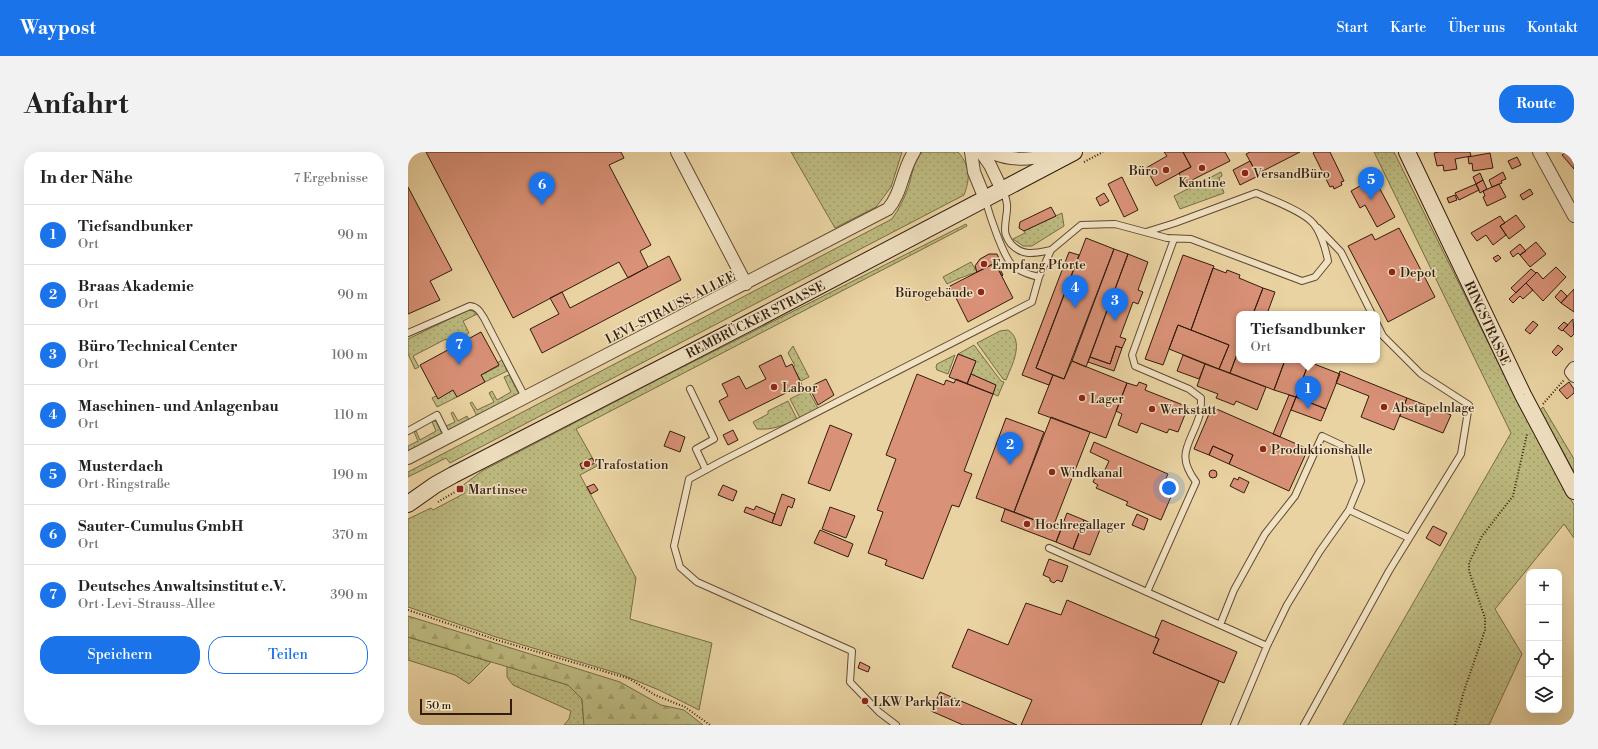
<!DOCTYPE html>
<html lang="de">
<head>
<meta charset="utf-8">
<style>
  body { margin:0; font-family:"Libre Bodoni",serif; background:#f2f2f2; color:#222 }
  .controls { position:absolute; right:12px; bottom:12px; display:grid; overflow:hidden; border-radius:8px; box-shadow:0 4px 16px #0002 }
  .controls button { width:36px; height:36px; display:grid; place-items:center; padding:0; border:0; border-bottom:1px solid #e0e0e0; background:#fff; color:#222; font:20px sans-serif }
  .scale { position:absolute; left:12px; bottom:10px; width:92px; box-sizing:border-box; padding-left:4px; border:2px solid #321c0d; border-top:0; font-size:11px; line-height:14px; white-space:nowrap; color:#321c0d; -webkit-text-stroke:3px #f1e2c3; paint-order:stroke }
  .you { position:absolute; left:761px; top:336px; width:14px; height:14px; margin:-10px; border:3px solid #fff; border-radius:50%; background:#1a73e8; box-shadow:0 0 0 6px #1a73e833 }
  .badge { display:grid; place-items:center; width:26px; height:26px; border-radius:50%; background:#1a73e8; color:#fff; font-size:13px; font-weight:700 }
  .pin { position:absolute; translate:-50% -33px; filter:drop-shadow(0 1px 2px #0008) }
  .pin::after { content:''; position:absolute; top:21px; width:14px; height:12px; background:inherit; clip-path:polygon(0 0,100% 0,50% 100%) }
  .popup { position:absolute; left:828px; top:159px; width:144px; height:52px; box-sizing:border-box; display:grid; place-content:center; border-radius:8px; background:#fff; filter:drop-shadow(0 1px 3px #0005); font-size:13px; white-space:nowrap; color:#767676 }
  .popup b { font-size:15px; color:#222 }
  .popup::after { content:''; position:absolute; left:50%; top:100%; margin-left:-8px; border:8px solid transparent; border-top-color:#fff }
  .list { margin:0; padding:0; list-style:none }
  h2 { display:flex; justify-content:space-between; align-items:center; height:52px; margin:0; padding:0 16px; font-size:17px }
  h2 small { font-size:13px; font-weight:400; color:#767676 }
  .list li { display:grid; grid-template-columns:26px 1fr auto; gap:12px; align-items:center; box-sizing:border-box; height:60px; padding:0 16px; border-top:1px solid #e0e0e0 }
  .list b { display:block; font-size:15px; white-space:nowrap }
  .list p { margin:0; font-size:13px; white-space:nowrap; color:#767676 }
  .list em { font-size:13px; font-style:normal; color:#767676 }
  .actions { display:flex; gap:8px; padding:12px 16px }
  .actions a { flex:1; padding:9px 0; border:1px solid #1a73e8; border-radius:16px; text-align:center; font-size:14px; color:#1a73e8 }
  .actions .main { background:#1a73e8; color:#fff }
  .icon { flex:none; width:22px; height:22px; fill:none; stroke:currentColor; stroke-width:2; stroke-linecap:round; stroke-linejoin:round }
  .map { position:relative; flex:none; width:1166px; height:573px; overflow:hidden; border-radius:16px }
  header { display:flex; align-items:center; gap:24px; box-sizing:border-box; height:56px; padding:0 20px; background:#1a73e8; color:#fff }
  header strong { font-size:19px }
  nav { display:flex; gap:22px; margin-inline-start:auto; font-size:14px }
  .intro { display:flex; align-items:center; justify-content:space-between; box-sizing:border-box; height:96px; padding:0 24px }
  h1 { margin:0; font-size:28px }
  .button { padding:10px 18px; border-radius:16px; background:#1a73e8; color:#fff; font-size:14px; font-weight:700 }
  main { display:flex; gap:24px; padding:0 24px }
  aside { flex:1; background:#fff; border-radius:16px; box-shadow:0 4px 16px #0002 }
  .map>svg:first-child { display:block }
  .grass { fill:url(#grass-dots); stroke:#786c46 }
  .forest { fill:url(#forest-firs); stroke:#786c46 }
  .building { fill:#d99177; stroke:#321c0d }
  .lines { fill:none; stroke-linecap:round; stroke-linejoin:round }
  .service-casing { stroke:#604a32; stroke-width:8 }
  .minor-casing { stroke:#604a32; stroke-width:14 }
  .secondary-casing { stroke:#321c0d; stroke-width:18 }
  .path { stroke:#321c0d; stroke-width:2; stroke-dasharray:1 2; stroke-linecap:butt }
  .service { stroke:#f1e2c3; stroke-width:6 }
  .minor { stroke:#f1e2c3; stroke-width:12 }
  .secondary { stroke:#f1e2c3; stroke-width:16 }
  .poi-dot { fill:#8f2418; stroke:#f1e2c3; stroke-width:1.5 }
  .labels { text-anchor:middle; stroke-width:3; stroke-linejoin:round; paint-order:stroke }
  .poi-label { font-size:13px; fill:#321c0d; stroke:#f1e2c3; text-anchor:start }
  .street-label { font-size:13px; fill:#321c0d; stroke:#f1e2c3 }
</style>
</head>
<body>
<header>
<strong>Waypost</strong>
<nav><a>Start</a><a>Karte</a><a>Über uns</a><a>Kontakt</a></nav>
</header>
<div class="intro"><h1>Anfahrt</h1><a class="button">Route</a></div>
<main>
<aside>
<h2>In der Nähe<small>7 Ergebnisse</small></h2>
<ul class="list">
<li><span class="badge">1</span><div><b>Tiefsandbunker</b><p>Ort</p></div><em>90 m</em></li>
<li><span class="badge">2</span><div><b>Braas Akademie</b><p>Ort</p></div><em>90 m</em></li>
<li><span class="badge">3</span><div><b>Büro Technical Center</b><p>Ort</p></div><em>100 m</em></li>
<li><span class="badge">4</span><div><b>Maschinen- und Anlagenbau</b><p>Ort</p></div><em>110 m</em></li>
<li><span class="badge">5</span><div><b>Musterdach</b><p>Ort · Ringstraße</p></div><em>190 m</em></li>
<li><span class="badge">6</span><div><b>Sauter-Cumulus GmbH</b><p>Ort</p></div><em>370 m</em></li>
<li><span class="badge">7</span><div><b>Deutsches Anwaltsinstitut e.V.</b><p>Ort · Levi-Strauss-Allee</p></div><em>390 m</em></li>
</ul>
<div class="actions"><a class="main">Speichern</a><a>Teilen</a></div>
</aside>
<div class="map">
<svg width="1166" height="573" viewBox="0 0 1166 573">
  <defs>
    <pattern id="grass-dots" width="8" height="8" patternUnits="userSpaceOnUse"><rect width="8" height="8" fill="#bdbb80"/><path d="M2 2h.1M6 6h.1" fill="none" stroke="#a3a06d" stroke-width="1.8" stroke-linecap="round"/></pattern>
    <pattern id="forest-firs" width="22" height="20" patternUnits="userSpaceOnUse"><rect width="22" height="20" fill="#bdbb80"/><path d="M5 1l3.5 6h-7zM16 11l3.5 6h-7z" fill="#a3a06d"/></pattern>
  </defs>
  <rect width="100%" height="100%" fill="#ead3a2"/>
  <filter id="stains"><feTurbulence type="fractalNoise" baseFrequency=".005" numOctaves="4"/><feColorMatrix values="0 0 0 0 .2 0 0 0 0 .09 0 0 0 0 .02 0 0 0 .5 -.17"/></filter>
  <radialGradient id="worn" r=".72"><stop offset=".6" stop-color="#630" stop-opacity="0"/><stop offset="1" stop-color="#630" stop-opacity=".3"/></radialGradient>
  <path class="grass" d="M383,0H494L483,35L468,55L427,76Z
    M514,0H550C563,15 562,27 556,43L42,311L38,306L0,325V320L484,67C491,57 496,47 500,36C504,25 505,8 514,0Z
    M966,0H986L1115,261L1166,353V386L1156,372L1087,457L1114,502L1081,573H935L1103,281Z
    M813,20L814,24L811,26L816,41L772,57L766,44Z
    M654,61L656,74L624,94H615L605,87L617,81L616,79Z
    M558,72L559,74L168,277L189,314L172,323L228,426L222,467L304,491L291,558L251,538L212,522L88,485L0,455V367L23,356L25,358L57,341L54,334L74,319L249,228Z
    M563,110L569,120C560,123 549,127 539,132L535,125Z
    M60,158L65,159L69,162L55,169L61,181L41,191L38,187L5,204L11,215L7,217L0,202V187Z
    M600,178C617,189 604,213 598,228L595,227L569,191L592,179Z
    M566,193L593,229L596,230L590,244L585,242L588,233L563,222L568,209L550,202Z
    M385,194L401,225L393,229L385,215L387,214L380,201Z
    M547,203L540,222L529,218L528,215L529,212Z
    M94,208L99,219L77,230L73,223L91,214L89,211Z
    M101,223L111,242L69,264L62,251L64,250L69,258L86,250L81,241L84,239L89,248L103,240L96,225Z
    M45,238L49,245L29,255L24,246L28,244L30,246Z
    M400,238L410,256L392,266L382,247Z
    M380,249L389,267C375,274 364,278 349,277L345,270L360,262V259Z
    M1135,255L1166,307V320L1132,258Z
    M45,260L50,269L59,264L61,268L41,279L38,274L47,270L43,261Z
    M28,269L34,282L0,300V294L10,289L6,280L8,279L12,288L28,279L24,270Z
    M0,485L83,510L61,532L47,523L0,508Z
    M99,514L160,533L174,547L176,573H156L161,567L163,559L105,533L99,525Z"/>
  <path class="forest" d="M0,464L212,530L253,553L276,558L295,573H176L174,547L160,533L0,485Z"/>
  <path class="building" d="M18,0H213L216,6L201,13L243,93L232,99L240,115L220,126L211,110L105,166Z
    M756,0H775L783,15L748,34L738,16L759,4Z
    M775,0H817L822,9L776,32L771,21L783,15Z
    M842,0H892L849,22L838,2Z
    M906,0H922L936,29L933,30L934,33L926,37L925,34L922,35L905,1Z
    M1031,0H1062L1063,4L1047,7L1049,17L1036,19L1035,13L1029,14L1026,1Z
    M1158,0H1166V17L1154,3Z
    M1082,1L1085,16L1065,19L1064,11L1061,12L1060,5Z
    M1109,5L1113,13L1104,17L1100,9Z
    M842,9L850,24L832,33L825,18Z
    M1095,20L1098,27L1093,29L1094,31L1084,35L1081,28Z
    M1072,21L1075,28L1068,32L1065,25Z
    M714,25L730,58L716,65L700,32Z
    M966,26L987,65L969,75L957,53L952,56L943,39Z
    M1075,28L1079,37L1072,41L1068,32Z
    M1068,32L1071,38L1051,48L1047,41Z
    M1091,32L1098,45L1079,54L1075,45L1077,44L1075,39Z
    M0,35L44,118L22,129L32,148L0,162Z
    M1122,37L1125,42L1115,48L1112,43Z
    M696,41L701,49L692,54L688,46Z
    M1047,43L1049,48L1041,51L1039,46Z
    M643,55L648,64L616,79L611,76L612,70Z
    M1108,63L1117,75L1101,87L1092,74Z
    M1092,64L1097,71L1092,74L1098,83L1085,93L1078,83L1069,89L1063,81Z
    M991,76L1027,145L980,170L940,94L964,82L967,88Z
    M678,86L706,97L656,227L628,216Z
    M1128,90L1138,102L1122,115L1112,103Z
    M1112,92L1118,99L1112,103L1110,101L1105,105L1102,100Z
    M706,97L720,102L678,215L664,209Z
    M661,100L671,103L628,216L645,223L641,233L614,223Z
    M581,102H589L593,111L591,115L595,123L594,124L587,111L569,120L567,114L572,107Z
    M720,102L740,110L730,138L735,140L730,152L725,150L712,185L718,187L714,196L708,194L702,212L682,205Z
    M775,103L806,114L783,178L770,173L755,213L737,207Z
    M1090,103L1093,106L1088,110L1085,106Z
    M261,104L273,128L134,201L122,177L151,162L142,146L154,140L162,156Z
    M587,111L605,146L560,170L542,134Z
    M1148,115L1158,125L1135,149L1118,131L1129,120L1135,127Z
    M805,116L818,121L819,118L832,123L831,126L855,136L845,162H831V197L822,221L811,217L821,193L783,178Z
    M1123,117L1128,121L1108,141L1103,136Z
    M1118,131L1125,138L1115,147L1112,144L1105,151L1101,147Z
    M855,136L867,140L859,162H845Z
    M1166,137V160L1153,151Z
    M1153,138L1159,144L1153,151L1147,145Z
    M1165,167L1166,182L1163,185L1155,178Z
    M1125,169L1130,173L1122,182L1117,178Z
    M1156,170L1160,173L1154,179L1150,176Z
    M770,173L821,193L811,217L761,197Z
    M73,180L91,213L73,223L77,230L49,245L45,238L30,247L12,213Z
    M1150,193L1155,197L1148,204L1144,200Z
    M708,194L714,196L706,219L680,210L682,205L702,212Z
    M831,197V208H877L866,238L822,221Z
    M550,202L568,209L559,232L541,225Z
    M373,203L378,215L384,212L394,233L321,269L311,249L320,244L314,232L331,224L338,237L358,227L351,214Z
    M775,203L797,212L791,227L769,219Z
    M877,208H896L901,210L888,245L866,238Z
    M664,209L719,231L698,286L630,261L645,223L656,227Z
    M901,210L932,222L918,257L888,245Z
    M797,212L858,235L849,258L828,249L826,253L808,246L810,242L789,234Z
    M932,219L999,246L986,278L953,265L961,244L928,231Z
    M509,222L536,233L538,228L546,231L548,227L585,242L556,319L564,322L551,355L544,353L515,427L477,413L479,408L460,401L475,360L469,358L488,307L478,303Z
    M563,222L588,233L585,242L559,232Z
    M418,227L426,243L410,253L401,235Z
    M731,230L739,233L737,238L780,255L770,280L761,277L759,281L733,271L729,281L710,273L714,262L708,259L719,231L729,234Z
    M1161,230L1166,237V241L1159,247L1151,238Z
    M881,243L888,245L872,285L865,282Z
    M888,245L918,257L913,269L883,258Z
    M999,246L1043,263L1035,281L992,264Z
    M804,255L900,297L881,339L821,312L825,303L805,294L801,303L786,297Z
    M643,265L682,280L645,375L606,360Z
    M598,266L636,280L606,360L568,346Z
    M422,273L444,282L422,339L400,331Z
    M325,278L330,288L320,293L315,283Z
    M262,279L277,285L272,300L256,294Z
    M686,290L760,322L754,335L765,340L753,368L718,353L720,350L688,336L690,333L685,330L690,319L695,322L701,309L682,300Z
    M805,294L825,303L821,312L801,303Z
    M184,306L187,311L174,317L172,312Z
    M801 322a4 4 0 1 1 8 0a4 4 0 1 1-8 0Z
    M831,325L841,330L836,341L822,334L826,326L830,328Z
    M186,332L190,338L183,342L179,335Z
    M315,333L329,339L325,349L310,343Z
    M374,342L387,347L384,356L380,354L373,374L364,371Z
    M348,354L367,362L364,371L336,360L338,355L346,358Z
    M422,355L447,364L438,386L414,377Z
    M597,357L653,378L648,390L593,369Z
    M659,361L676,368L665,397L648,390Z
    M729,362L740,367L736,378L724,373Z
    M676,368L693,375L682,403L665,397Z
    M1025,374L1039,381L1032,394L1018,386Z
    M412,378L445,392L440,405L406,391Z
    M641,407L660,414L654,430L649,428L646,431L642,429V426L635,423Z
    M659,448L751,487L745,501L811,529L793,573H613L624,548L544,515L560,477L600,493L618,451L653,463Z
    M754,468L829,500L816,531L745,501L751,487L747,485Z
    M452,510L462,515L460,520L450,516Z
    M532,540L609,573H555L523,559Z"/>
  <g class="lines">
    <g class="service-casing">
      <path id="service" d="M595,39C603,56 597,61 597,78C597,82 600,88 603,92C615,105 628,101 643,98
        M910,76L933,100L964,162
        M631,125L643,98L673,73L707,72L759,86L783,87L894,129L907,125L920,109C918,98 912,77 903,69C890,57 864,48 848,41L767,71L738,80
        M0,181L62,154C70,155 72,160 76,166L117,245
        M282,237L306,287L288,297L298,318
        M0,279L29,263L40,285
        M941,358L1001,386
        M641,396L859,494L826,573
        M739,440L788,330C767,302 782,293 791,265C793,260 793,252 793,246L781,237L727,214L724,203L766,87
        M812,473L826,438L857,382L887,344L914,284L946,299L953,329L941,358L912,399L879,453L859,494
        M488,573L471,560L442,530L444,499L289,430L272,415L266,394L281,327L314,309L624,150L631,125C621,123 613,120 605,114C595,105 581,61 577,47
        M896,573L981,419L1053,302L1061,253L1013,222L975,184L969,172"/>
    </g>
    <g class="minor-casing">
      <path id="minor" d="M269,0L338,132
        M563,0L566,20L577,47
        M573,0L582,13L594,38
        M582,0C609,12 631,5 659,1
        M1131,0L1166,64
        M1166,216L1163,220L1166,224
        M0,306L480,57C494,41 494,18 506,0"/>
    </g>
    <g class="secondary-casing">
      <path id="secondary" d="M999,0L1115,243L1166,339
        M0,352L27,333L45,323L356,163L666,0"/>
    </g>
    <path class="path" d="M676,10L695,0
      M1135,252L1156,228
      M30,350L52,337
      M0,458L89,488L222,527L247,543L277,555L302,573
      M1047,573L1056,539L1077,478V466L1061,419V411L1074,384L1105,344L1119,282"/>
    <use href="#service" class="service"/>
    <use href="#minor" class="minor"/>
    <use href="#secondary" class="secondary"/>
  </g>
  <g class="poi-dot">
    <circle cx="794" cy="16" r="4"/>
    <circle cx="758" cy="18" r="4"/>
    <circle cx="837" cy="21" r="4"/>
    <circle cx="576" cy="112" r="4"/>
    <circle cx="984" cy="120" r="4"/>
    <circle cx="573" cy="140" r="4"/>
    <circle cx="366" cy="235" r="4"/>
    <circle cx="674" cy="246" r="4"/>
    <circle cx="976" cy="255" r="4"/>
    <circle cx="744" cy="257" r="4"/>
    <circle cx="855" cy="297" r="4"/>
    <circle cx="179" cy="312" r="4"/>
    <circle cx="644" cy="320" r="4"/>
    <rect x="48" y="333" width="8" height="8" rx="2"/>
    <circle cx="619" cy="372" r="4"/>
    <circle cx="457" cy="549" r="4"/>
  </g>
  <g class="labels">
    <g class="poi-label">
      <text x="750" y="23" text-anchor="end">Büro</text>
      <text x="845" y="26">VersandBüro</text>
      <text x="794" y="35" text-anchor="middle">Kantine</text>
      <text x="584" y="117">Empfang Pforte</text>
      <text x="992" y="125">Depot</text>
      <text x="565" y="145" text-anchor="end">Bürogebäude</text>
      <text x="374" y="240">Labor</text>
      <text x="682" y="251">Lager</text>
      <text x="984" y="260">Abstapelnlage</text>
      <text x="752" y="262">Werkstatt</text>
      <text x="863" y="302">Produktionshalle</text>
      <text x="187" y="317">Trafostation</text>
      <text x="652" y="325">Windkanal</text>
      <text x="60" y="342">Martinsee</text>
      <text x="627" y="377">Hochregallager</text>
      <text x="465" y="554">LKW Parkplatz</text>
    </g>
    <g class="street-label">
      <text transform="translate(262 155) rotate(-27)" y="5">LEVI-STRAUSS-ALLEE</text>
      <text transform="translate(347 167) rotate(-27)" y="5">REMBRÜCKER STRASSE</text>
      <text transform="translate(1080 171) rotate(65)" y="5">RINGSTRASSE</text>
    </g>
  </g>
  <rect width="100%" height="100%" filter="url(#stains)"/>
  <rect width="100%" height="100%" fill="url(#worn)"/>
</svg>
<div class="controls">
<button>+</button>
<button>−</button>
<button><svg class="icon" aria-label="locate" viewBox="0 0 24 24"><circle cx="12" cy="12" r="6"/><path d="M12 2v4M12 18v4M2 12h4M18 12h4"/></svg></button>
<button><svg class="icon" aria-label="layers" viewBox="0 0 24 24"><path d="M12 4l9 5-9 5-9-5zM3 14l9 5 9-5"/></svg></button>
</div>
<div class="scale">50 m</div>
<div class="you"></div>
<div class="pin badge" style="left:900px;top:257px">1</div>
<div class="popup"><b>Tiefsandbunker</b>Ort</div>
<div class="pin badge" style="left:602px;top:313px">2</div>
<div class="pin badge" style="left:707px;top:169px">3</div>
<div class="pin badge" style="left:667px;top:156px">4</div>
<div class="pin badge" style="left:963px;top:48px">5</div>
<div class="pin badge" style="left:134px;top:53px">6</div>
<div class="pin badge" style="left:51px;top:213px">7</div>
</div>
</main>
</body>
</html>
